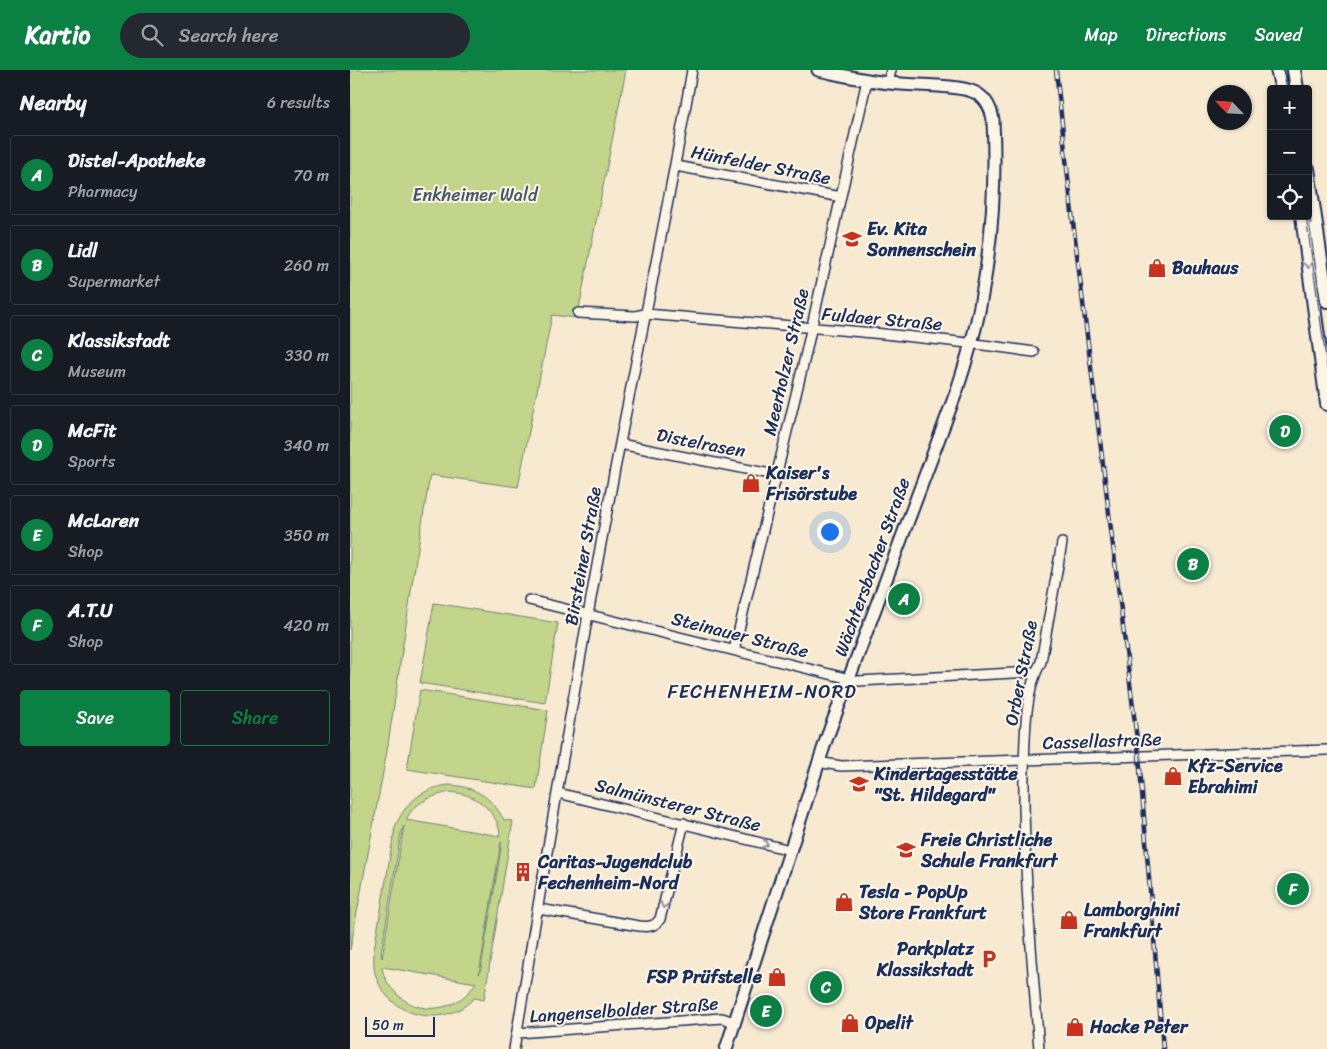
<!DOCTYPE html>
<html lang="en">
<head>
<meta charset="utf-8">
<style>
  body { margin:0; font-family:Sriracha,sans-serif; background:#242831; color:#f1f3f6 }
  .controls { position:absolute; right:15px; top:15px; display:grid; overflow:hidden; border-radius:5px; box-shadow:0 1px 4px #0004 }
  .controls button { width:45px; height:45px; display:grid; place-items:center; padding:0; border:0; border-bottom:1px solid #363941; background:#171b24; color:#f1f3f6; font:25px sans-serif }
  .compass { position:absolute; left:857px; top:15px; width:45px; height:45px; border-radius:50%; background:#171b24; box-shadow:0 1px 4px #0004; rotate:295deg }
  .scale { position:absolute; left:15px; bottom:12px; width:70px; box-sizing:border-box; padding-left:5px; border:2px solid #1b2f5e; border-top:0; font-size:14px; line-height:18px; white-space:nowrap; color:#1b2f5e; -webkit-text-stroke:4px #fcf5e5; paint-order:stroke }
  .you { position:absolute; left:479px; top:461px; width:18px; height:18px; margin:-12px; border:4px solid #fff; border-radius:50%; background:#1a73e8; box-shadow:0 0 0 8px #1a73e833 }
  .badge { display:grid; place-items:center; width:32px; height:32px; border-radius:50%; background:#0b8043; color:#fff; font-size:16px; font-weight:700 }
  .pin { position:absolute; translate:-50% -50%; border:2px solid #fff; box-shadow:0 1px 5px #0006 }
  .list { margin:0; padding:0; list-style:none }
  h2 { display:flex; justify-content:space-between; align-items:center; height:65px; margin:0; padding:0 20px; font-size:21px }
  h2 small { font-size:16px; font-weight:400; color:#9ea1a6 }
  .list li { display:grid; grid-template-columns:32px 1fr auto; gap:15px; align-items:center; box-sizing:border-box; height:80px; margin:0 10px 10px; padding:0 10px; border:1px solid #363941; border-radius:5px }
  .list b { display:block; font-size:19px; white-space:nowrap }
  .list p { margin:0; font-size:16px; white-space:nowrap; color:#9ea1a6 }
  .list em { font-size:16px; font-style:normal; color:#9ea1a6 }
  .actions { display:flex; gap:10px; padding:15px 20px }
  .actions a { flex:1; padding:11px 0; border:1px solid #0b8043; border-radius:5px; text-align:center; font-size:18px; color:#0b8043 }
  .actions .main { background:#0b8043; color:#fff }
  .icon { flex:none; width:28px; height:28px; fill:none; stroke:currentColor; stroke-width:2; stroke-linecap:round; stroke-linejoin:round }
  .map { position:relative; flex:none; width:977px; height:979px; overflow:hidden }
  header { display:flex; align-items:center; gap:30px; box-sizing:border-box; height:70px; padding:0 25px; background:#0b8043; color:#fff }
  header strong { font-size:24px }
  nav { display:flex; gap:28px; margin-inline-start:auto; font-size:18px }
  .search { width:350px; height:45px; background:#242831; display:flex; align-items:center; gap:12px; box-sizing:border-box; padding:0 18px; border-radius:28px; color:#9ea1a6; font-size:19px }
  main { display:flex }
  aside { flex:1; background:#171b24 }
  .map>svg:first-child { display:block }
  .green { fill:#c3d58a; stroke:#6f8274; fill-rule:evenodd }
  .lines { fill:none; stroke-linecap:round; stroke-linejoin:round }
  .street-casing { stroke:#1b2f5e; stroke-width:12 }
  .secondary-casing { stroke:#1b2f5e; stroke-width:15 }
  .primary-casing { stroke:#1b2f5e; stroke-width:16 }
  .street { stroke:#fcf5e5; stroke-width:9 }
  .secondary { stroke:#fcf5e5; stroke-width:11 }
  .primary { stroke:#fcf5e5; stroke-width:12 }
  .tram { stroke:#1b2f5e; stroke-width:1 }
  .rail-casing { stroke:#1b2f5e; stroke-width:4.5 }
  .rail { stroke:#fcf5e5; stroke-width:2.5; stroke-dasharray:8; stroke-linecap:butt }
  .oneway { stroke:#8c92a2 }
  .labels { text-anchor:middle; stroke-width:4; stroke-linejoin:round; paint-order:stroke }
  .street-label { font-size:18px; fill:#1b2f5e; stroke:#fcf5e5 }
  .park-label { font-size:18px; fill:#455869; stroke:#fcf5e5 }
  .poi-label { font-size:18px; font-weight:bold; fill:#1b2f5e; stroke:#fcf5e5; text-anchor:start }
  .neighbourhood-label { font-size:19px; letter-spacing:1px; fill:#1b2f5e; stroke:#fcf5e5 }
</style>
</head>
<body>
<header>
<strong>Kartio</strong>
<div class="search"><svg class="icon" aria-label="search" viewBox="0 0 24 24"><circle cx="10" cy="10" r="6"/><path d="M15 15l6 6"/></svg>Search here</div>
<nav><a>Map</a><a>Directions</a><a>Saved</a></nav>
</header>
<main>
<aside>
<h2>Nearby<small>6 results</small></h2>
<ul class="list">
<li><span class="badge">A</span><div><b>Distel-Apotheke</b><p>Pharmacy</p></div><em>70 m</em></li>
<li><span class="badge">B</span><div><b>Lidl</b><p>Supermarket</p></div><em>260 m</em></li>
<li><span class="badge">C</span><div><b>Klassikstadt</b><p>Museum</p></div><em>330 m</em></li>
<li><span class="badge">D</span><div><b>McFit</b><p>Sports</p></div><em>340 m</em></li>
<li><span class="badge">E</span><div><b>McLaren</b><p>Shop</p></div><em>350 m</em></li>
<li><span class="badge">F</span><div><b>A.T.U</b><p>Shop</p></div><em>420 m</em></li>
</ul>
<div class="actions"><a class="main">Save</a><a>Share</a></div>
</aside>
<div class="map">
<svg width="977" height="979" viewBox="0 0 977 979">
  <rect width="100%" height="100%" fill="#f8ead1"/>
  <filter id="ink" filterUnits="userSpaceOnUse"><feTurbulence type="fractalNoise" baseFrequency=".02" numOctaves="2"/><feDisplacementMap in="SourceGraphic" scale="10" xChannelSelector="R" yChannelSelector="G"/><feConvolveMatrix kernelMatrix="1 2 1 2 8 2 1 2 1" color-interpolation-filters="sRGB"/></filter>
  <g filter="url(#ink)">
    <path class="green" d="M7,0H276L227,248L202,245L168,417L80,405L63,508L37,681L0,880V2Z
      M84,533L208,553L195,633L70,613Z
      M70,620L198,640L186,719L57,699Z
      M99,715C124,716 142,727 154,750L163,751L134,930L124,928C94,960 37,948 25,903C23,896 24,888 24,880L45,757C55,733 72,718 99,715ZM100,722C105,723 111,723 116,725C133,730 150,748 150,766L56,750C64,732 82,726 100,722ZM54,756L32,888L31,883L51,763ZM151,772V778L131,898L129,904ZM32,897H33L126,913C107,942 68,948 44,921C38,915 33,906 32,897Z"/>
    <g class="lines">
      <g class="street-casing">
        <path id="street" d="M538,13L541,0
          M326,96L491,127
          M228,243L285,246L295,244C425,255 555,263 684,282
          M270,374L426,405
          M179,530L508,611L685,602
          M384,580L455,287L517,10
          M468,692L491,696C653,690 815,685 977,680
          M208,723L440,780
          M189,839L289,856C298,857 305,857 310,849L334,753
          M167,963L372,948L384,952
          M164,979C198,777 231,574 270,373C294,249 321,125 342,0
          M689,979C682,887 673,795 674,703C675,669 674,622 691,592L712,473"/>
      </g>
      <g class="secondary-casing">
        <path id="secondary" d="M376,979L476,670L607,320C616,292 625,264 630,236C642,175 646,111 643,50C641,38 635,27 624,22C607,14 561,16 540,13C516,11 492,5 468,0"/>
      </g>
      <g class="primary-casing">
        <path id="primary" d="M927,0L932,19
          M944,0L947,19
          M958,99L977,231
          M952,146L977,334"/>
      </g>
      <use href="#street" class="street"/>
      <use href="#secondary" class="secondary"/>
      <use href="#primary" class="primary"/>
      <path class="tram" d="M933,0L937,19
        M958,135L961,153
        M956,146L977,297"/>
      <g class="rail-casing">
        <path id="rail" d="M706,0L723,152L789,686L813,979"/>
      </g>
      <use href="#rail" class="rail"/>
    </g>
    <defs><path id="oneway-chevron" d="M-2-3.5L2.5 0L-2 3.5" fill="none" stroke-width="1.6" stroke-linecap="round" stroke-linejoin="round" transform="scale(1.25)"/></defs>
    <g class="oneway">
      <use href="#oneway-chevron" transform="translate(958 195) rotate(82)"/>
      <use href="#oneway-chevron" transform="translate(415 774) rotate(14)"/>
      <use href="#oneway-chevron" transform="translate(314 835) rotate(104)"/>
    </g>
  </g>
  <defs>
    <g id="school-bare" transform="scale(1.5)"><path d="M0-5L7-2L0 1L-7-2ZM-4 1L0 2.5L4 1V4Q0 6-4 4Z" fill="#c8321e" stroke="#fcf5e5" stroke-width="2.5" paint-order="stroke"/></g>
    <g id="shop-bare" transform="scale(1.5)"><path d="M-5-2.5h2.3a2.7 3.5 0 0 1 5.4 0H5L5.5 6h-11ZM-1.5-2.5h3a1.5 2.3 0 0 0-3 0Z" fill="#c8321e" stroke="#fcf5e5" stroke-width="2.5" paint-order="stroke"/></g>
    <g id="building-bare" transform="scale(1.5)"><path d="M-4-6H4V6H1V3H-1V6H-4ZM-2.5-4.3h1.7v1.8h-1.7ZM.8-4.3h1.7v1.8H.8ZM-2.5-1h1.7V.8h-1.7ZM.8-1h1.7V.8H.8Z" fill="#c8321e" stroke="#fcf5e5" stroke-width="2.5" paint-order="stroke"/></g>
    <g id="parking-bare" transform="scale(1.5)"><path d="M-3.5-5.5H1a3.5 3.5 0 0 1 0 7H-1V5.5H-3.5ZM-1-3.4V-.6H.8a1.4 1.4 0 0 0 0-2.8Z" fill="#c8321e" stroke="#fcf5e5" stroke-width="2.5" paint-order="stroke"/></g>
  </defs>
  <g fill-rule="evenodd">
    <use href="#school-bare" x="502" y="169"/>
    <use href="#shop-bare" x="807" y="198"/>
    <use href="#shop-bare" x="401" y="413"/>
    <use href="#shop-bare" x="823" y="706"/>
    <use href="#school-bare" x="509" y="714"/>
    <use href="#school-bare" x="556" y="780"/>
    <use href="#building-bare" x="173" y="802"/>
    <use href="#shop-bare" x="494" y="832"/>
    <use href="#shop-bare" x="719" y="850"/>
    <use href="#parking-bare" x="639" y="889"/>
    <use href="#shop-bare" x="427" y="907"/>
    <use href="#shop-bare" x="500" y="953"/>
    <use href="#shop-bare" x="725" y="957"/>
  </g>
  <g class="labels">
    <g class="street-label">
      <text transform="translate(411 95) rotate(11)" y="6">Hünfelder Straße</text>
      <text transform="translate(532 249) rotate(5)" y="6">Fuldaer Straße</text>
      <text transform="translate(436 292) rotate(-77)" y="6">Meerholzer Straße</text>
      <text transform="translate(351 373) rotate(11)" y="6">Distelrasen</text>
      <text transform="translate(233 486) rotate(-80)" y="6">Birsteiner Straße</text>
      <text transform="translate(522 497) rotate(-70)" y="6">Wächtersbacher Straße</text>
      <text transform="translate(390 565) rotate(14)" y="6">Steinauer Straße</text>
      <text transform="translate(671 603) rotate(-79)" y="6">Orber Straße</text>
      <text transform="translate(752 671) rotate(-2)" y="6">Cassellastraße</text>
      <text transform="translate(328 735) rotate(14)" y="6">Salmünsterer Straße</text>
      <text transform="translate(274 940) rotate(-4)" y="6">Langenselbolder Straße</text>
    </g>
    <g class="park-label">
      <text x="125" y="131">Enkheimer Wald</text>
    </g>
    <g class="poi-label">
      <text x="517" y="165">Ev. Kita<tspan x="517" dy="21">Sonnenschein</tspan></text>
      <text x="822" y="204">Bauhaus</text>
      <text x="416" y="409">Kaiser's<tspan x="416" dy="21">Frisörstube</tspan></text>
      <text x="838" y="702">Kfz-Service<tspan x="838" dy="21">Ebrahimi</tspan></text>
      <text x="524" y="710">Kindertagesstätte<tspan x="524" dy="21">"St. Hildegard"</tspan></text>
      <text x="571" y="776">Freie Christliche<tspan x="571" dy="21">Schule Frankfurt</tspan></text>
      <text x="188" y="798">Caritas-Jugendclub<tspan x="188" dy="21">Fechenheim-Nord</tspan></text>
      <text x="509" y="828">Tesla - PopUp<tspan x="509" dy="21">Store Frankfurt</tspan></text>
      <text x="734" y="846">Lamborghini<tspan x="734" dy="21">Frankfurt</tspan></text>
      <text x="624" y="885" text-anchor="end">Parkplatz<tspan x="624" dy="21">Klassikstadt</tspan></text>
      <text x="412" y="913" text-anchor="end">FSP Prüfstelle</text>
      <text x="515" y="959">Opelit</text>
      <text x="740" y="963">Hacke Peter</text>
    </g>
    <g class="neighbourhood-label">
      <text x="412" y="628">FECHENHEIM-NORD</text>
    </g>
  </g>
</svg>
<div class="controls">
<button>+</button>
<button>−</button>
<button><svg class="icon" aria-label="locate" viewBox="0 0 24 24"><circle cx="12" cy="12" r="6"/><path d="M12 2v4M12 18v4M2 12h4M18 12h4"/></svg></button>
</div>
<svg class="compass" viewBox="-18 -18 36 36"><path d="M0-13l5 13h-10z" fill="#e53935"/><path d="M0 13l5-13h-10z" fill="#9ea1a6"/></svg>
<div class="scale">50 m</div>
<div class="you"></div>
<div class="pin badge" style="left:554px;top:529px">A</div>
<div class="pin badge" style="left:843px;top:494px">B</div>
<div class="pin badge" style="left:476px;top:917px">C</div>
<div class="pin badge" style="left:935px;top:361px">D</div>
<div class="pin badge" style="left:416px;top:941px">E</div>
<div class="pin badge" style="left:943px;top:819px">F</div>
</div>
</main>
</body>
</html>
